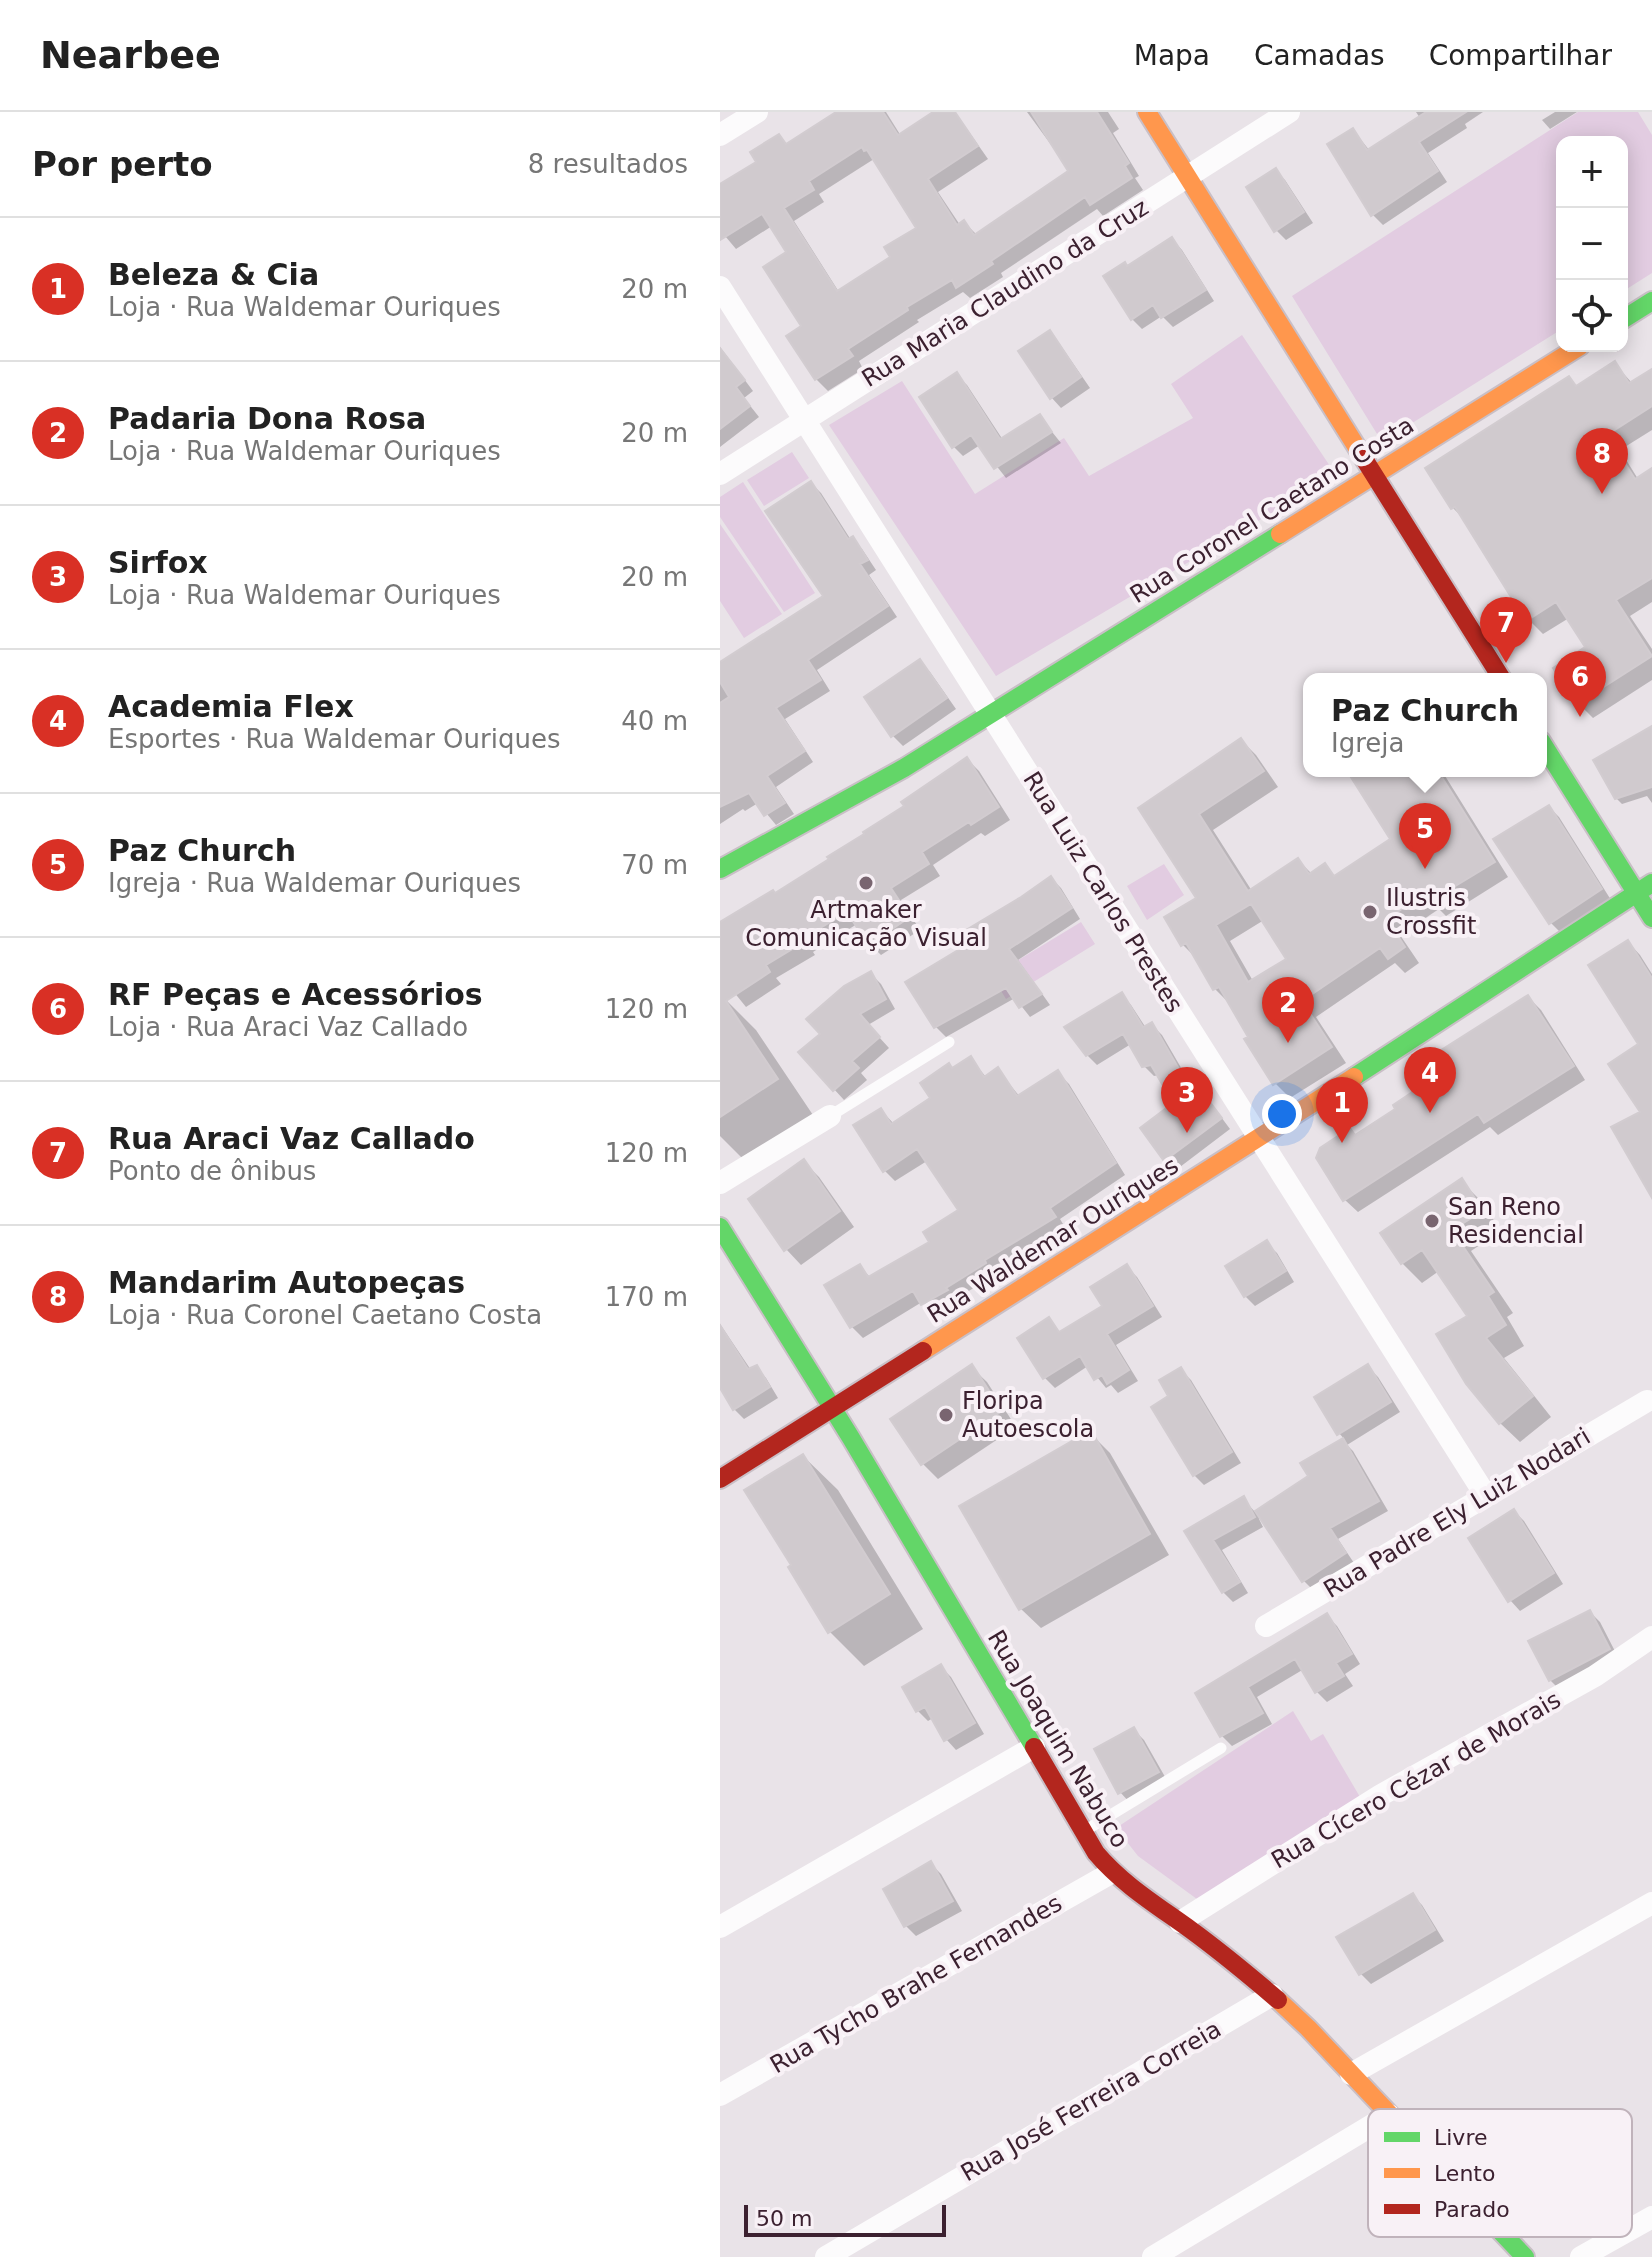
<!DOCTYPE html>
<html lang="pt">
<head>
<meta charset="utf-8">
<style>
  body { margin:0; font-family:"DejaVu Sans",sans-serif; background:#f2f2f2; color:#222 }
  .controls { position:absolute; right:24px; top:24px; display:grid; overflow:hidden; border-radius:16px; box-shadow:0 4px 20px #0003 }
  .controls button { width:72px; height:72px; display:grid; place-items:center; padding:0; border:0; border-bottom:2px solid #e0e0e0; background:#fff; color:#222; font:40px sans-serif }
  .scale { position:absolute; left:24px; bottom:20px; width:202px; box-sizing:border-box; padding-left:8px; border:4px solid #3c2130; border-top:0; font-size:22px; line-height:28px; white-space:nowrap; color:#3c2130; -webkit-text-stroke:6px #f8f1f6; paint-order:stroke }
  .you { position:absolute; left:562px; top:1002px; width:28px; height:28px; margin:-20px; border:6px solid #fff; border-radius:50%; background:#1a73e8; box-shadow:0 0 0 12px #1a73e833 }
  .badge { display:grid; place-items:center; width:52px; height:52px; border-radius:50%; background:#d93025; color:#fff; font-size:26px; font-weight:700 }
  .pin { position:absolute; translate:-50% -66px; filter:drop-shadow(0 2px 4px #0008) }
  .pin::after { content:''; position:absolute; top:42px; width:28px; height:24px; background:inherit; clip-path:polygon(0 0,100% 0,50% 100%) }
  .popup { position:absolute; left:583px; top:561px; width:244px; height:104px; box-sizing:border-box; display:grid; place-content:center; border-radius:16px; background:#fff; filter:drop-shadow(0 2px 6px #0005); font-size:26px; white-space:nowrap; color:#767676 }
  .popup b { font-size:30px; color:#222 }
  .popup::after { content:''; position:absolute; left:50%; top:100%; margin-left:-16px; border:16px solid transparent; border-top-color:#fff }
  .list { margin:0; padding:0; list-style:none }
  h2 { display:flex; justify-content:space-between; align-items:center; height:104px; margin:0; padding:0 32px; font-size:34px }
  h2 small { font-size:26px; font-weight:400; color:#767676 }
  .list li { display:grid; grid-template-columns:52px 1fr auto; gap:24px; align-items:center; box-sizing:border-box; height:144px; padding:0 32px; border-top:2px solid #e0e0e0 }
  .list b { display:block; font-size:30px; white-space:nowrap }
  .list p { margin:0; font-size:26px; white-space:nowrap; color:#767676 }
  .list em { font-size:26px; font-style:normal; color:#767676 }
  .icon { flex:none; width:44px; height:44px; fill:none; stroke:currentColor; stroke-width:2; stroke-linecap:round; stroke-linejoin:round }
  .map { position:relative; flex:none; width:932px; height:2145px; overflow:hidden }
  header { display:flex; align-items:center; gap:48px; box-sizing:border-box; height:112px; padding:0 40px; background:#fff; border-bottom:2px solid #e0e0e0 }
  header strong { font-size:38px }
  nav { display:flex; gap:44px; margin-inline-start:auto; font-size:28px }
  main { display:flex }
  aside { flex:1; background:#fff }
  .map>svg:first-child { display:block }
  .green { fill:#e2cce1 }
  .shadow { fill:#0003; fill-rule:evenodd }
  .building { fill:#d0cace; stroke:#d2ccd0; stroke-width:2; fill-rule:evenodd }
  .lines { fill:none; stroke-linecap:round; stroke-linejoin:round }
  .fast-casing { stroke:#c9bfc6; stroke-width:22 }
  .slow-casing { stroke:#c9bfc6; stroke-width:22 }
  .jam-casing { stroke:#c9bfc6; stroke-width:22 }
  .lane { stroke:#fcfbfc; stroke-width:11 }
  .street { stroke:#fcfbfc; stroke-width:22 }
  .fast { stroke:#63d668; stroke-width:18 }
  .slow { stroke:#ff974d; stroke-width:18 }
  .jam { stroke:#b3261e; stroke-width:18 }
  .poi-dot { fill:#796570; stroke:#f8f1f6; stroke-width:3 }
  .labels { text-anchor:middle; stroke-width:8; stroke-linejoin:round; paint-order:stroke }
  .street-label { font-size:24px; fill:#3c2130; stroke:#f8f1f6 }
  .poi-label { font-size:24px; fill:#3c2130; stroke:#f8f1f6; text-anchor:start }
  .key { fill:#f8f1f6; stroke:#c0b3bb; stroke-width:2 }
  .key-label { font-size:22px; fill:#3c2130 }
</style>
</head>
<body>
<header>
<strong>Nearbee</strong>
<nav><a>Mapa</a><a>Camadas</a><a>Compartilhar</a></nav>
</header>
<main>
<aside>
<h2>Por perto<small>8 resultados</small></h2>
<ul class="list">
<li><span class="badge">1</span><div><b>Beleza &amp; Cia</b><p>Loja · Rua Waldemar Ouriques</p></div><em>20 m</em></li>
<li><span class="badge">2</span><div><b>Padaria Dona Rosa</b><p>Loja · Rua Waldemar Ouriques</p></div><em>20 m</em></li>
<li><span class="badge">3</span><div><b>Sirfox</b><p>Loja · Rua Waldemar Ouriques</p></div><em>20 m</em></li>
<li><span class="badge">4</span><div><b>Academia Flex</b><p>Esportes · Rua Waldemar Ouriques</p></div><em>40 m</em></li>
<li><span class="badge">5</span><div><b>Paz Church</b><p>Igreja · Rua Waldemar Ouriques</p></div><em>70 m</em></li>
<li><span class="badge">6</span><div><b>RF Peças e Acessórios</b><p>Loja · Rua Araci Vaz Callado</p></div><em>120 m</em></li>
<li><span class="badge">7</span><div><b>Rua Araci Vaz Callado</b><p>Ponto de ônibus</p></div><em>120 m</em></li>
<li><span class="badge">8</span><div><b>Mandarim Autopeças</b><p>Loja · Rua Coronel Caetano Costa</p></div><em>170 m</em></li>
</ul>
</aside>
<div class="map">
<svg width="932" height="2145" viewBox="0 0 932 2145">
  <rect width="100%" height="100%" fill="#e9e3e8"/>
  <path class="green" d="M858,0H918L932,23V161L902,180V30H842V217L662,330L572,184Z
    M522,223L616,363L276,564L109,313L182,269L255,382L344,326L369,364L473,306L451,272Z
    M72,340L89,366L44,394L27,368Z
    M23,370L95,481L64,500L0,405V385Z
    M0,412L62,502L24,526L0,489Z
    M444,752L464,783L427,808L407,774Z
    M361,810L375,832L286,887L272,864Z
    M573,1599L591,1629L603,1622L640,1685L481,1790L418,1744L396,1716Z"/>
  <path class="shadow" d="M119,0H166L181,24L217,0H235L268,47L218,80L240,113L244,110L257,123L351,60L307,0H388L399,17L393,21L419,64L415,66L423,78L383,104L377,97L281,161L283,165L250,186L243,180L197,208L199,210L139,249L143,257L108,279L96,267L69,225L84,215L69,141L52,114L16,137L0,118V74L38,50L59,25L68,33ZM154,47L198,116L172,145L119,180L74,109L104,90L99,82Z
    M696,0H763L745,12L747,16L708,41L727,70L663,113L653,103L609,33L633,18L650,39L700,6Z
    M835,0H857L830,17L822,8Z
    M555,58L565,68L593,111L566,128L556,118Z
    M452,127L462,138L494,189L453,215L442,204L422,217L412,207L407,156Z
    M329,221L339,231L370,276L341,296L331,285Z
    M0,235L33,279L24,286L39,305L0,335Z
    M895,252L912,271L932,259V318L900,338L918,367L932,358V490L910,504L932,537V568L873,606L858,591L868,536L849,506L823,522L808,507L746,409L733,396L849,267L858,276Z
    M236,263L247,273L283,328L320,305L341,331L286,366L260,333L243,344L233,334Z
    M91,371L101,381L131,428L142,437L156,458L149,463L177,505L97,558L110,579L65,607L93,650L56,675L74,702L56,713L38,691L25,699L23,697L0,712V552L106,485Z
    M200,549L210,560L236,597L183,634L173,624L147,586Z
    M932,616V691L927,684L902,692L896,686Z
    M521,628L536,643L558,675L493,718L532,779L578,748L592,762L605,754L616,765L672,728L629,659H722L788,765L726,804L719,797L680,823L699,851L685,861L675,851L596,905L626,951L570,986L555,971L510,892L495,877L479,849L463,833L447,806L479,786L420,697ZM544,808L569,848L533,869L510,829Z
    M247,647L259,659L290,708L265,724L261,721L213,753L220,764L181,788L200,818L161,843L149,831L137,812L93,840L95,843L56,866L61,872L26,895L0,863V813L56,783L187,695Z
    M829,695L839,705L891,788L841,821L831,811Z
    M331,766L341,776L360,807L298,848L330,893L310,905L295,886L226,925L216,915L251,833Z
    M908,830L920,843L932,862V1078L923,1001L921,933Z
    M151,862L161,872L175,897L148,913L169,936L141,961L147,968L124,988L81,941L102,922Z
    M0,882L36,918L95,1006L27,1051L0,1024Z
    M401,882L411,893L426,916L432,913L442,923L474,978L487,986L510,1017L456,1058L422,1017L456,992L439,963L434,964L424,954L411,932L377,953L367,943Z
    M808,885L821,898L865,968L778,1023L770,1015L638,1100L625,1088L636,1025L731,957Z
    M250,946L266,965L278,958L300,985L338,961L349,972L405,1063L340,1107L346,1117L274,1159L276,1162L236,1187L238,1190L214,1203L202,1190L143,1226L132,1215L140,1155L151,1166L212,1131L241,1099L207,1049L175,1069L164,1058L161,998L174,1012L213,986L233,958Z
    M84,1050L99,1065L134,1115L81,1153L66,1137Z
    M741,1069L761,1089L781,1119L751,1139L793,1201L787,1205L804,1234L784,1246L831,1305L800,1330L780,1311L750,1204L719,1159L702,1171L682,1151Z
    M546,1131L557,1141L574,1170L535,1194L525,1184Z
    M407,1155L417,1165L442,1205L396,1233L418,1269L398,1281L391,1273L386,1276L368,1254L335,1276L325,1266L329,1208L341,1221L385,1195Z
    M0,1212L31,1258L36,1255L46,1266L58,1286L24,1307L14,1297L0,1272Z
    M251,1255L267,1270L296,1315L218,1367L203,1352Z
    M648,1255L658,1265L680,1300L627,1333L633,1339L668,1399L618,1427L634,1451L593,1478L583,1468L542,1406L539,1407L543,1415L502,1438L528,1481L513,1490L503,1480L466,1420L523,1387L536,1401L591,1365L583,1351L625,1328L619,1321Z
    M461,1258L471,1268L521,1351L484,1373L474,1363L451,1285Z
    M370,1321L390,1341L449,1443L321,1516L301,1497Z
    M83,1344L118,1378L203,1517L144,1554L109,1519L74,1454Z
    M794,1399L804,1409L843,1472L800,1499L790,1488Z
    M870,1500L880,1510L899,1547L840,1578L830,1568Z
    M607,1504L617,1514L640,1552L625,1562L633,1574L607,1590L597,1580L584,1557L537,1585L552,1612L512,1634L502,1624L477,1581Z
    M221,1555L231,1565L264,1622L236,1638L226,1627L213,1606L208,1609L198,1599L184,1576Z
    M414,1618L424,1628L448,1670L410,1691L400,1680Z
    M211,1752L221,1762L242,1799L196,1824L186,1814L165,1778Z
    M692,1783L702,1793L724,1829L651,1872L641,1862Z"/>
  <path class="building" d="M116,0H163L178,23L213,0H235L258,34L208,67L237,113L244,108L254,123L348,59L311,0H377L409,51L405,54L412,66L370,93L365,85L271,149L273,152L236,176L232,168L187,195L188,198L128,237L133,244L95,268L66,224L81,214L43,155L66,140L42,102L0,128V72L36,50L30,40L59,22L66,32ZM142,35L144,39L147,38L196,116L164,135L170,145L117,179L64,96L94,78L89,69Z
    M706,0H746L699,30L718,59L651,104L607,32L633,16L647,38Z
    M556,56L584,100L554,120L526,75Z
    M452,125L486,178L441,206L433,193L411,208L383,164L405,150L407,154Z
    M330,218L361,265L330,287L298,239Z
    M0,236L25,268L16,275L30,294L0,317Z
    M895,249L909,271L932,257V294L887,323L915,367L932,356V466L896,488L932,544L857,592L833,556L865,535L836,490L806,509L735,395L731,397L705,356L849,264L856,274Z
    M237,260L280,327L320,302L332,320L274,357L251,323L232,336L199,285Z
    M91,369L128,427L133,424L148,448L140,452L168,494L88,548L101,568L56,596L85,639L47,664L65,691L44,704L29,681L0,695V591L9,585L0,570V550L103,484L45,399Z
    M200,547L227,586L171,625L144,585Z
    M932,614V675L895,687L873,648Z
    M521,626L544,659L479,702L528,779L578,746L589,762L605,751L614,764L670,727L627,659H718L775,750L709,790L704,782L667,807L685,835L668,847L660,836L582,889L612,935L553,973L524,927L528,925L499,875L493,878L466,831L461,834L444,805L476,786L418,696ZM531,792L566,847L528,870L496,813Z
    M247,645L279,695L251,713L249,710L202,740L209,752L171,776L190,805L148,833L127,800L82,827L84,830L46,853L50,860L6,889L58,967L0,1005V810L53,778L55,781L109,747L107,745L144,722L143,720L184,694L181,690Z
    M829,693L882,777L829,812L773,727Z
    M331,764L352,796L289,837L322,882L299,896L286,876L214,916L185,870L248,832L241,821L301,785Z
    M908,828L932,866V1086L891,1015L920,1000L888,952L918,932L868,853Z
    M151,859L166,887L140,902L160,925L132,949L139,956L113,979L78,940L100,922L86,907L124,874Z
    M402,880L423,915L432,910L471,978L477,973L502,1006L444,1049L420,1016L453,991L431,953L422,955L403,922L366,944L344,915Z
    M808,883L854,954L764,1011L758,1002L623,1089L596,1046L600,1036L630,1016L635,1023L675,997L673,993L728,956L718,940Z
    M251,944L264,965L278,955L297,984L338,958L396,1051L330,1096L336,1105L265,1148L266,1151L226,1176L228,1178L201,1193L193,1179L130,1216L104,1173L140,1152L148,1165L209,1130L203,1120L238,1098L197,1037L163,1060L133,1013L161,996L171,1012L210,986L200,971L229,951L232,956Z
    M84,1047L120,1099L64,1139L28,1087Z
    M742,1066L763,1099L732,1118L774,1180L768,1184L786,1213L766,1226L813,1284L779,1312L746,1272L716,1222L747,1204L702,1138L681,1152L660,1121Z
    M547,1128L566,1159L524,1185L505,1154Z
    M407,1152L433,1194L387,1222L409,1258L387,1272L382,1263L374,1268L360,1244L323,1267L297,1226L329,1205L339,1220L382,1194L370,1175Z
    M0,1213L28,1257L37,1253L50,1275L13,1298L0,1276Z
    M252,1252L282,1299L201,1353L170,1307Z
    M648,1252L671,1290L617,1323L594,1285Z
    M461,1255L512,1340L473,1364L431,1295L448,1284L439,1268Z
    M371,1318L430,1422L299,1498L239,1394Z
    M623,1326L659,1389L610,1416L626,1441L582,1470L535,1399L588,1364L580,1351Z
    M83,1342L170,1482L108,1521L68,1455L71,1453L24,1378Z
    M524,1384L535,1405L493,1428L520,1470L502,1481L464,1419Z
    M794,1397L834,1461L788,1490L748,1426Z
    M870,1498L890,1537L829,1569L808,1529Z
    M607,1501L632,1542L616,1551L624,1564L595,1581L575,1547L528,1575L543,1601L500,1625L475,1581Z
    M221,1552L255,1611L224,1629L205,1595L196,1600L182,1575Z
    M414,1615L439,1660L398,1682L374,1637Z
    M211,1749L233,1789L184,1815L163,1777Z
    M693,1781L715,1818L639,1863L616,1825Z"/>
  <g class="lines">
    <g class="fast-casing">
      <path id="fast" d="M902,208L932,189
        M821,629L932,806
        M0,757L184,656L560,422
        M634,965L932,771
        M0,1115L131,1326L314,1635
        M726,2062L805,2145"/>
    </g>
    <g class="slow-casing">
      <path id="slow" d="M427,0L641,342
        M560,422L860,234
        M203,1239L634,965
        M558,1888L588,1916L726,2062"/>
    </g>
    <g class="jam-casing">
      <path id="jam" d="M641,342L782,567
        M0,1367L203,1239
        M314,1635L376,1741C403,1773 438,1794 471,1818C501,1840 530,1864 558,1888"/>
    </g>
    <path class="lane" d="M110,1004L229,930
      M366,1718L501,1636"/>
    <path class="street" d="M0,23L37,0
      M0,175L766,1384
      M0,362L569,0
      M0,1071L110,1004
      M546,1514L927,1289
      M460,1810L661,1683L875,1564L932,1525
      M0,1815L314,1635
      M631,1962L932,1791
      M0,1983L391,1761
      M106,2145L552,1883
      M433,2145L669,2003
      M861,2145L932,2105"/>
    <use href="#fast" class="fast"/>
    <use href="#slow" class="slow"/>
    <use href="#jam" class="jam"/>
  </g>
  <g class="poi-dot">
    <circle cx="146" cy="771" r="8"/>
    <circle cx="650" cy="800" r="8"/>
    <circle cx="712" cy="1109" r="8"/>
    <circle cx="226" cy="1303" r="8"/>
  </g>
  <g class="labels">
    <g class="street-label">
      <text transform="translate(285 181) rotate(-32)" y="8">Rua Maria Claudino da Cruz</text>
      <text transform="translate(552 398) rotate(-32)" y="8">Rua Coronel Caetano Costa</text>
      <text transform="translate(383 780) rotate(58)" y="8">Rua Luiz Carlos Prestes</text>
      <text transform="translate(333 1128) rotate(-32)" y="8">Rua Waldemar Ouriques</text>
      <text transform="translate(737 1401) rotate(-31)" y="8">Rua Padre Ely Luiz Nodari</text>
      <text transform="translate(338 1627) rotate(59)" y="8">Rua Joaquim Nabuco</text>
      <text transform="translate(696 1668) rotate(-30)" y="8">Rua Cícero Cézar de Morais</text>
      <text transform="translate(196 1872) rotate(-30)" y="8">Rua Tycho Brahe Fernandes</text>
      <text transform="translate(371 1989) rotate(-30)" y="8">Rua José Ferreira Correia</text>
    </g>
    <g class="poi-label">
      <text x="666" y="794">Ilustris<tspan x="666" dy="28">Crossfit</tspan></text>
      <text x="146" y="806" text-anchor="middle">Artmaker<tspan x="146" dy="28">Comunicação Visual</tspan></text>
      <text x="728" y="1103">San Reno<tspan x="728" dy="28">Residencial</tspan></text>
      <text x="242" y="1297">Floripa<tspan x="242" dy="28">Autoescola</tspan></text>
    </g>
  </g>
  <rect x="648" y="1997" width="264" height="128" rx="12" class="key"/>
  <rect x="664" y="2020" width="36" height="10" fill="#63d668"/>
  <rect x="664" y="2056" width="36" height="10" fill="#ff974d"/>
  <rect x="664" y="2092" width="36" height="10" fill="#b3261e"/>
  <g class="key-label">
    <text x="714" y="2033">Livre</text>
    <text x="714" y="2069">Lento</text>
    <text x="714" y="2105">Parado</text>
  </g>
</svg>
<div class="controls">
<button>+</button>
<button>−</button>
<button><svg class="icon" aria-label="locate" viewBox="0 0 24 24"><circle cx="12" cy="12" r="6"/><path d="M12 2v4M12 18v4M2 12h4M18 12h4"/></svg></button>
</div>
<div class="scale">50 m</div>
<div class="you"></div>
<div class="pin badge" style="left:622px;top:1031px">1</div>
<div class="pin badge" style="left:568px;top:931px">2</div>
<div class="pin badge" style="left:467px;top:1021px">3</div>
<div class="pin badge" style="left:710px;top:1001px">4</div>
<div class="pin badge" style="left:705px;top:757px">5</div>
<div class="popup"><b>Paz Church</b>Igreja</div>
<div class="pin badge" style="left:860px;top:605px">6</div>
<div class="pin badge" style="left:786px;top:551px">7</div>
<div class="pin badge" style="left:882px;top:382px">8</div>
</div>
</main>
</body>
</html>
